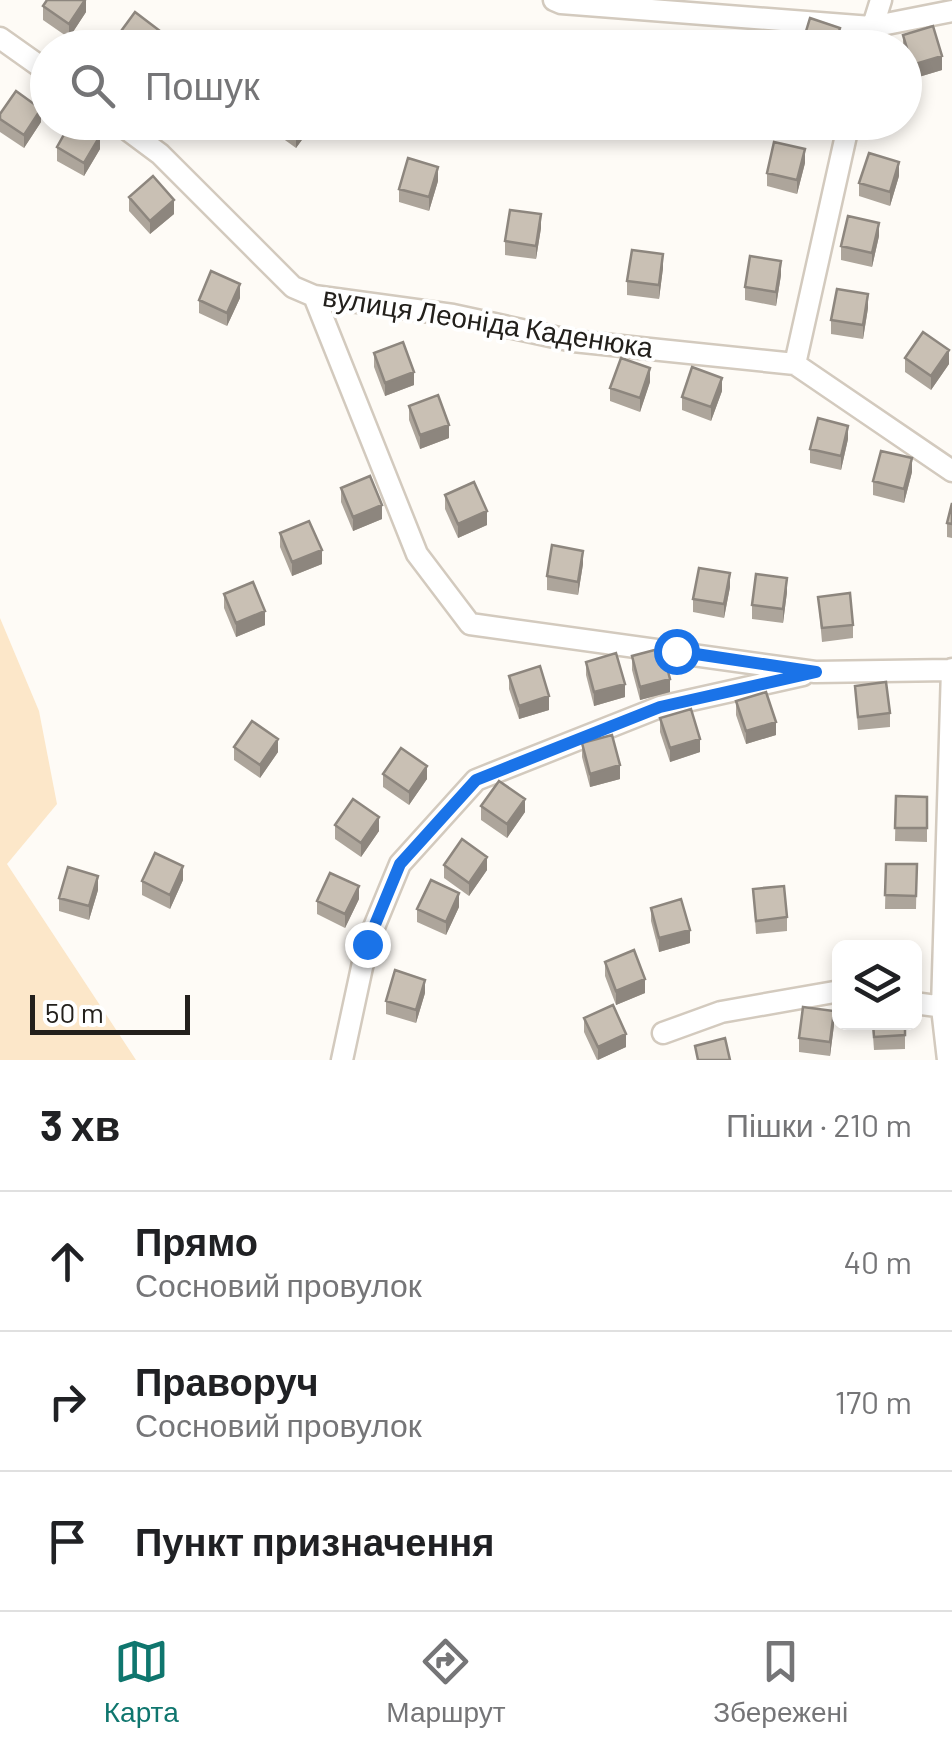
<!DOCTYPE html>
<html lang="uk">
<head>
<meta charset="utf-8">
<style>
  body { margin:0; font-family:Barlow,sans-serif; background:#f2f2f2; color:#202124 }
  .controls { position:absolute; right:30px; bottom:30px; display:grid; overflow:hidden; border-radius:15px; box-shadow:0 5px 15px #0003 }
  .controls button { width:90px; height:90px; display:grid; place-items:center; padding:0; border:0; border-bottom:2px solid #e0e0e0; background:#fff; color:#202124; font:50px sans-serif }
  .scale { position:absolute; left:30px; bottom:25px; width:160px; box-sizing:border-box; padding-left:10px; border:5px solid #23201c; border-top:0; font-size:28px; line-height:35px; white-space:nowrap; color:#23201c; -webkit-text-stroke:8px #fff; paint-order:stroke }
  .stop { position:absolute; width:30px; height:30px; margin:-22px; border:8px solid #1a73e8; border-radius:50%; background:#fff }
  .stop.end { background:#1a73e8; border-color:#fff; box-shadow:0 2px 10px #0008 }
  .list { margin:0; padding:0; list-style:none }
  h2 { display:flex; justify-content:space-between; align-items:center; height:130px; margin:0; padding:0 40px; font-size:42px }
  h2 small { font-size:32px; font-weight:400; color:#757577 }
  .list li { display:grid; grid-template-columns:65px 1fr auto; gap:30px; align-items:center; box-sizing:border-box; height:140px; padding:0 40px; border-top:2px solid #e0e0e0 }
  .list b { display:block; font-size:38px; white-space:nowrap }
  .list p { margin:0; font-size:32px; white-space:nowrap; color:#757577 }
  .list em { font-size:32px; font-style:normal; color:#757577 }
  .icon { flex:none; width:55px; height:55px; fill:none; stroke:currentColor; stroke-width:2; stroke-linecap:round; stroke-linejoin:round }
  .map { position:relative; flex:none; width:952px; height:1060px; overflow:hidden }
  .search { position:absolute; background:#fff; box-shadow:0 5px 15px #0003; left:30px; right:30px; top:30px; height:110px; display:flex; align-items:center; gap:25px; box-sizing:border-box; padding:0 35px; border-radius:55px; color:#757577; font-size:38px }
  .sheet { height:550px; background:#fff }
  nav { display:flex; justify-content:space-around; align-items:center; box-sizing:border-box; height:140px; border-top:2px solid #e0e0e0; background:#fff; font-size:28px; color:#757577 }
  nav a { display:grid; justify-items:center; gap:5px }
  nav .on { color:#0f766e }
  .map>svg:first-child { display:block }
  .green { fill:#fce7c9 }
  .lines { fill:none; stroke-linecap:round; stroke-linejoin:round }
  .minor-casing { stroke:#d3cabe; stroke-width:25 }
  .minor { stroke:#fff; stroke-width:20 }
  .wall { fill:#ada59b }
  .shaded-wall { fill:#8d867e }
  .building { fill:#c9c0b4; stroke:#8d867e; stroke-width:2.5 }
  .route { stroke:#1a73e8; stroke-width:12 }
  .labels { text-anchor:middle; stroke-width:8; stroke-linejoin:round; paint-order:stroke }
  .street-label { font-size:28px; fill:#23201c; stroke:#fff }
</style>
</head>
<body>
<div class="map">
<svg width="952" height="1060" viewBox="0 0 952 1060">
  <rect width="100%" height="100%" fill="#fefbf6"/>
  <path class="green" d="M0,618L39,711L57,804L7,864L136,1060H0Z"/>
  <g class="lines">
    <g class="minor-casing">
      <path id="minor" d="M554,0L561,3L871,27L952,11
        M0,38L48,72
        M866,48L881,0
        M117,122L160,154L293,287L314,296L453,315L573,341L795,364L952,471
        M314,296L417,554L470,624L815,672L950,670
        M795,364L849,122
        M914,1003L952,1008
        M663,1033L721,1012L840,991
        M342,1060L367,944L400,864L476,780L660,707L803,675
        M948,1060L942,1008L952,669"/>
    </g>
    <use href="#minor" class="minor"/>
  </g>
  <path class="wall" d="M86,0V12L69,38L43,20V6Z
    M903,35L942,70L912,79L904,54V48H903Z
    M116,38L160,45L158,48H116Z
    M0,114L41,122L24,148L0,132Z
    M271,122H315L296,148L271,130Z
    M788,122H817L814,131Z
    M57,147L100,149L84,176L57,161Z
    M805,163L797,194L767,186V173Z
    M899,176L890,206L859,196V183Z
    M438,181L429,211L399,202V189Z
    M129,197L174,214L150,234L129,211Z
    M541,228L536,259L505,255V241Z
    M879,236L872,267L841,260V246Z
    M663,268L659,299L627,295V281Z
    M781,275L776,306L745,300V287Z
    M240,298L227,326L199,313V300Z
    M868,308L863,339L831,334V320Z
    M374,353L414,385L385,396L374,367Z
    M905,358L949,364L931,390L905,372Z
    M650,382L640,412L610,401V388Z
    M722,391L711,421L682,410V397Z
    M409,406L449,438L420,449L409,420Z
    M848,439L841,470L810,463V449Z
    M912,472L904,503L873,495V481Z
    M341,488L382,519L353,531L341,502Z
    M445,495L487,525L458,538L445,509Z
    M952,503V538L947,537V523Z
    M280,533L322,564L292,576L280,547Z
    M583,564L578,595L547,590V576Z
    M730,587L724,618L693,612V599Z
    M787,592L783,623L752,619V605Z
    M224,594L265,625L236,637L224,608Z
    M818,597L853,625V638L822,642Z
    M632,656L670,692L640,700L632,670Z
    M586,662L625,697L594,706L586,675Z
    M509,676L549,710L519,719L509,689Z
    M855,686L890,713V727L858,730Z
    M736,701L776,735L746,744L736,715Z
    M660,718L700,752L670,762L660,732Z
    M582,743L620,779L590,787L582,757Z
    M234,747L278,752L260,778L234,760Z
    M383,774L427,779L409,805L383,787Z
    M896,796L927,797V842L895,841Z
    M481,806L525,812L507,838L481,820Z
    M335,825L379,831L361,857L335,839Z
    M886,864H917L916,909H885Z
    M444,865L487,870L469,896L444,878Z
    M183,880L170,909L142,895V881Z
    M753,889L787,917V931L756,934Z
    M98,890L89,920L59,911V898Z
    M359,899L345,928L317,914V901Z
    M459,907L446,935L417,922V909Z
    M651,908L690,943L659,952L651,921Z
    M605,962L645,993L616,1005L605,976Z
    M425,993L416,1023L386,1014V1001Z
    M584,1018L626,1047L597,1060L584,1032Z
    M872,1022H905V1049L874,1050Z
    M834,1025L830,1056L799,1052V1038Z"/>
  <path class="shaded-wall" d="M85,0H86V12L69,38V24Z
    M840,28V41L838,48H834Z
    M160,31V45L158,48H148Z
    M942,56V70L912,79V65Z
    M41,109V122L24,148V135Z
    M305,122H315L296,148V134Z
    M100,136V149L84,176V163Z
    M805,149V163L797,194V180Z
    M899,162V176L890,206V192Z
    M438,167V181L429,211V197Z
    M174,200V214L150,234V221Z
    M541,214V228L536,259V246Z
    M879,223V236L872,267V253Z
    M663,254V268L659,299V285Z
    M781,261V275L776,306V292Z
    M240,284V298L227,326V313Z
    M868,294V308L863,339V325Z
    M949,350V364L931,390V376Z
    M650,368V382L640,412V398Z
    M414,372V385L385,396V383Z
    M722,378V391L711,421V407Z
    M449,425V438L420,449V435Z
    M848,426V439L841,470V456Z
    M912,458V472L904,503V489Z
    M382,505V519L353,531V517Z
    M487,511V525L458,538V524Z
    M322,550V564L292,576V562Z
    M583,551V564L578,595V582Z
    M730,573V587L724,618V604Z
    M787,578V592L783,623V609Z
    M265,611V625L236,637V623Z
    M670,679V692L640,700V687Z
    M625,684V697L594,706V692Z
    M549,696V710L519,719V706Z
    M776,722V735L746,744V731Z
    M278,739V752L260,778V765Z
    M700,739V752L670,762V748Z
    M620,765V779L590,787V774Z
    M427,766V779L409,805V792Z
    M525,799V812L507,838V824Z
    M379,817V831L361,857V843Z
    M487,857V870L469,896V883Z
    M183,866V880L170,909V895Z
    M98,876V890L89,920V906Z
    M359,886V899L345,928V914Z
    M459,893V907L446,935V922Z
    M690,930V943L659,952V938Z
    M645,979V993L616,1005V991Z
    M425,980V993L416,1023V1010Z
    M834,1011V1025L830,1056V1042Z
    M626,1034V1047L598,1060V1047Z"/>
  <path class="building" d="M47,0H85L69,24L43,6Z
    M135,12L160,31L148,48H130L116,38Z
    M810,18L840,28L834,48H801Z
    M933,26L942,56L912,65L903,35Z
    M16,91L41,109L24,135L0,119V114Z
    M71,122H77L100,136L84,163L57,147Z
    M280,122H305L296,134Z
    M774,142L805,149L797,180L767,173Z
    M869,153L899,162L890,192L859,183Z
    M408,158L438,167L429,197L399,189Z
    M153,176L174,200L150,221L129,197Z
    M510,210L541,214L536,246L505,241Z
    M848,216L879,223L872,253L841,246Z
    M632,250L663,254L659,285L627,281Z
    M750,256L781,261L776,292L745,287Z
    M211,271L240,284L227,313L199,300Z
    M837,289L868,294L863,325L831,320Z
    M923,332L949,350L931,376L905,358Z
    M403,342L414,372L385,383L374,353Z
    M621,358L650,368L640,398L610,388Z
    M692,367L722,378L711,407L682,397Z
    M438,395L449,425L420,435L409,406Z
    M818,418L848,426L841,456L810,449Z
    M881,451L912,458L904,489L873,481Z
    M370,476L382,505L353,517L341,488Z
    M474,482L487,511L458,524L445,495Z
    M952,503V524L947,523Z
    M309,521L322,550L292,562L280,533Z
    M552,545L583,551L578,582L547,576Z
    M699,568L730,573L724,604L693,599Z
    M756,574L787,578L783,609L752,605Z
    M253,582L265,611L236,623L224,594Z
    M850,593L853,625L822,628L818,597Z
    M662,648L670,679L640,687L632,656Z
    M616,653L625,684L594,692L586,662Z
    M540,666L549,696L519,706L509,676Z
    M886,682L890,713L858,717L855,686Z
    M766,692L776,722L746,731L736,701Z
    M691,709L700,739L670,748L660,718Z
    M252,721L278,739L260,765L234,747Z
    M612,735L620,765L590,774L582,743Z
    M401,748L427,766L409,792L383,774Z
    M499,781L525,799L507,824L481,806Z
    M896,796L927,797V828H895Z
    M353,799L379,817L361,843L335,825Z
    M462,839L487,857L469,883L444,865Z
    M155,853L183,866L170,895L142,881Z
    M886,864H917L916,896L885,895Z
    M68,867L98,876L89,906L59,898Z
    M330,873L359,886L345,914L317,901Z
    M431,880L459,893L446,922L417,909Z
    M784,886L787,917L756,921L753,889Z
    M681,899L690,930L659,938L651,908Z
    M634,950L645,979L616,991L605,962Z
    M395,970L425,980L416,1010L386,1001Z
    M613,1005L626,1034L598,1047L584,1018Z
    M803,1007L834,1011L830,1042L799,1038Z
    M873,1022H905V1035L874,1037Z
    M725,1038L730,1060H698L695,1046Z"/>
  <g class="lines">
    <path class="route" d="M367,944L400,864L476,780L660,707L816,672L676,651"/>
  </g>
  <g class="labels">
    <g class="street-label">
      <text transform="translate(488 322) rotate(9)" y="10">вулиця Леоніда Каденюка</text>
    </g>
  </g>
</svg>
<div class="controls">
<button><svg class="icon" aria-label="layers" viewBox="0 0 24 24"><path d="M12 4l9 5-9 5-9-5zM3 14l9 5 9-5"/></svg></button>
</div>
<div class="scale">50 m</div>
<div class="stop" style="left:676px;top:651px"></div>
<div class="stop end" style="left:367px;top:944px"></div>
<div class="search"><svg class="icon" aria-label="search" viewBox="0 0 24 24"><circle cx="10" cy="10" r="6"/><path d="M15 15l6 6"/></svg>Пошук</div>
</div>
<section class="sheet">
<h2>3 хв<small>Пішки · 210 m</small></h2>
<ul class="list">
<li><svg class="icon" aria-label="ahead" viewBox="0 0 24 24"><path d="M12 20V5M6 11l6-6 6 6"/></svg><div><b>Прямо</b><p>Сосновий провулок</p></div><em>40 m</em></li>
<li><svg class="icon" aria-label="right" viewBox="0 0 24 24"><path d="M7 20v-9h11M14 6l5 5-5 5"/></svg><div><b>Праворуч</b><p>Сосновий провулок</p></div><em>170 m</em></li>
<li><svg class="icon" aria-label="arrive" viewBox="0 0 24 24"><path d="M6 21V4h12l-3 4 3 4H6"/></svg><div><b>Пункт призначення</b></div></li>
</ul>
</section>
<nav>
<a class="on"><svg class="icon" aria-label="map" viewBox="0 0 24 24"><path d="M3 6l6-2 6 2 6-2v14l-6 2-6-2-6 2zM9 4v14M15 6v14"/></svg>Карта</a>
<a><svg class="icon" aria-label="directions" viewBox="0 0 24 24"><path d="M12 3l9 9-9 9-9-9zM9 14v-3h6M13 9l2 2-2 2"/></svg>Маршрут</a>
<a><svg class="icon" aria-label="saved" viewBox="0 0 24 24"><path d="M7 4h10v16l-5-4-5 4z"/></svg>Збережені</a>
</nav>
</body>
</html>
